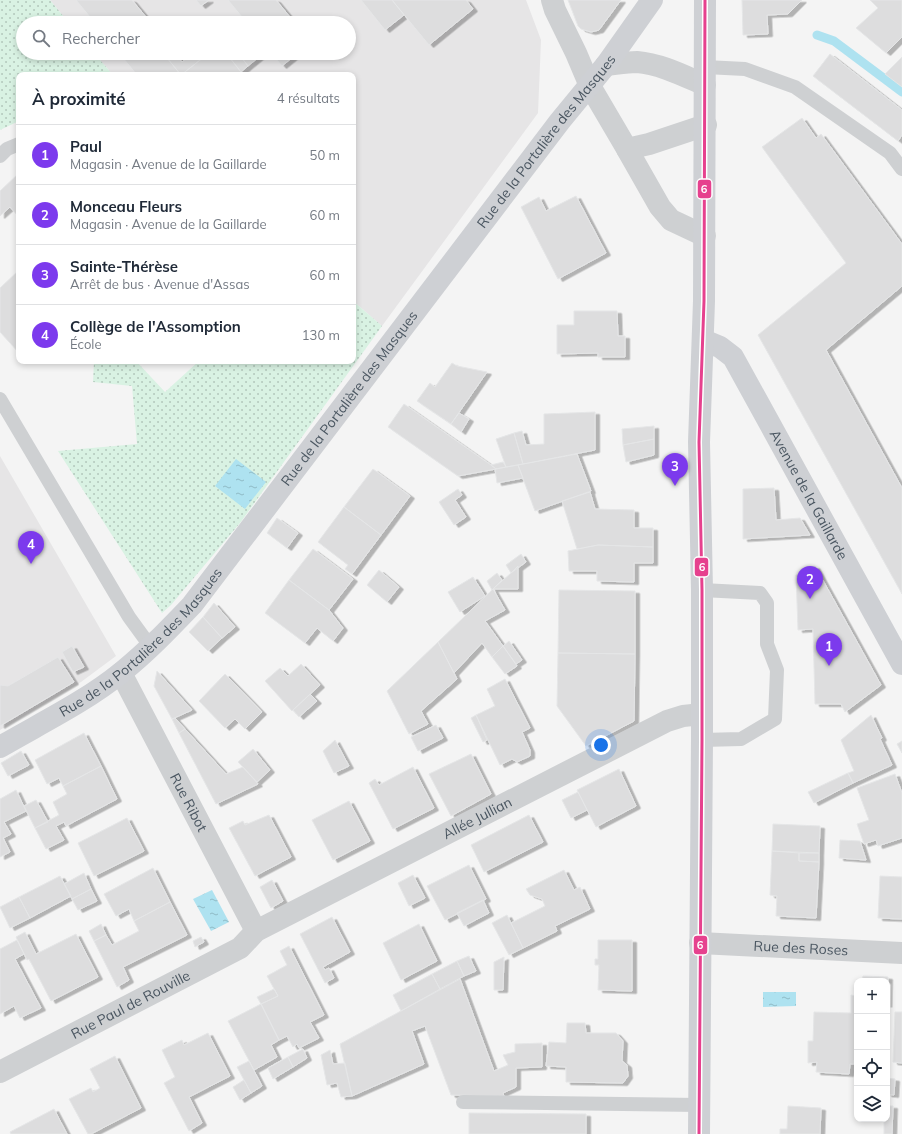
<!DOCTYPE html>
<html lang="fr">
<head>
<meta charset="utf-8">
<style>
  body { margin:0; font-family:Mulish,sans-serif; background:#f6f6f7; color:#1f2937 }
  .controls { position:absolute; right:12px; bottom:12px; display:grid; overflow:hidden; border-radius:8px; box-shadow:0 2px 6px #0003 }
  .controls button { width:36px; height:36px; display:grid; place-items:center; padding:0; border:0; border-bottom:1px solid #e0e1e3; background:#fff; color:#1f2937; font:20px sans-serif }
  .you { position:absolute; left:601px; top:745px; width:14px; height:14px; margin:-10px; border:3px solid #fff; border-radius:50%; background:#1a73e8; box-shadow:0 0 0 6px #1a73e833 }
  .badge { display:grid; place-items:center; width:26px; height:26px; border-radius:50%; background:#7c3aed; color:#fff; font-size:13px; font-weight:700 }
  .pin { position:absolute; translate:-50% -33px; filter:drop-shadow(0 1px 2px #0008) }
  .pin::after { content:''; position:absolute; top:21px; width:14px; height:12px; background:inherit; clip-path:polygon(0 0,100% 0,50% 100%) }
  .list { margin:0; padding:0; list-style:none }
  h2 { display:flex; justify-content:space-between; align-items:center; height:52px; margin:0; padding:0 16px; font-size:17px }
  h2 small { font-size:13px; font-weight:400; color:#747a83 }
  .list li { display:grid; grid-template-columns:26px 1fr auto; gap:12px; align-items:center; box-sizing:border-box; height:60px; padding:0 16px; border-top:1px solid #e0e1e3 }
  .list b { display:block; font-size:15px; white-space:nowrap }
  .list p { margin:0; font-size:13px; white-space:nowrap; color:#747a83 }
  .list em { font-size:13px; font-style:normal; color:#747a83 }
  .icon { flex:none; width:22px; height:22px; fill:none; stroke:currentColor; stroke-width:2; stroke-linecap:round; stroke-linejoin:round }
  .map { position:relative; flex:none; width:902px; height:1134px; overflow:hidden }
  .search { position:absolute; background:#fff; box-shadow:0 2px 6px #0003; left:16px; top:16px; width:340px; height:44px; display:flex; align-items:center; gap:10px; box-sizing:border-box; padding:0 14px; border-radius:22px; color:#747a83; font-size:15px }
  .panel { position:absolute; background:#fff; box-shadow:0 2px 6px #0003; left:16px; top:72px; width:340px; height:292px; border-radius:8px }
  .map>svg:first-child { display:block }
  .education { fill:#e6e5e6 }
  .grass { fill:url(#grass-dots) }
  .water { fill:url(#water-ripples) }
  .lines { fill:none; stroke-linecap:round; stroke-linejoin:round }
  .stream { stroke:#aee2f0; stroke-width:9 }
  .building { fill:#ddddde; stroke:#e5e6e7; filter:url(#shadow) }
  .lane { stroke:#ced0d2; stroke-width:14 }
  .street { stroke:#ced0d2; stroke-width:22 }
  .secondary { stroke:#ced0d4; stroke-width:22 }
  .bus-1-casing { stroke:#fff; stroke-width:6 }
  .bus-1 { stroke:#e6418e; stroke-width:3 }
  .labels { text-anchor:middle; stroke-width:3.5; stroke-linejoin:round; paint-order:stroke }
  .street-label { font-size:14px; fill:#4a5661; stroke:#fff }
  .line-badge { stroke:#fff; stroke-width:1.5 }
  .badge-label { font-size:11px; text-anchor:middle; font-weight:bold; fill:#fff }
</style>
</head>
<body>
<div class="map">
<svg width="902" height="1134" viewBox="0 0 902 1134">
  <defs>
    <pattern id="grass-dots" width="8" height="8" patternUnits="userSpaceOnUse"><rect width="8" height="8" fill="#d9f2e3"/><path d="M2 2h.1M6 6h.1" fill="none" stroke="#b2c7bb" stroke-width="1.8" stroke-linecap="round"/></pattern>
    <pattern id="water-ripples" width="26" height="14" patternUnits="userSpaceOnUse"><rect width="26" height="14" fill="#aee2f0"/><path d="M2 4q2-2 4 0t4 0M15 11q2-2 4 0t4 0" fill="none" stroke="#90bac6"/></pattern>
    <filter id="shadow"><feDropShadow dx="4.5" dy="2.5" stdDeviation="0" flood-color="#0004"/></filter>
  </defs>
  <rect width="100%" height="100%" fill="#f4f4f4"/>
  <path class="education" d="M50,0H526L541,40L538,113L382,326L353,301V75H113L94,53H349V23H69Z
    M0,456L116,656L81,682L0,730Z"/>
  <path class="grass" d="M0,0H50L69,23H23V53H94L113,75H19V121L0,130Z
    M353,301L382,326L240,523L171,605L162,613L58,451L137,444L132,386L93,382L94,361H136L165,392L199,361H353Z"/>
  <path class="water" d="M236,459L266,482L245,509L215,486Z
    M212,890L229,922L211,931L193,899Z
    M763,992H796V1006L763,1007Z"/>
  <g class="lines">
    <path class="stream" d="M817,35L834,41L902,92"/>
  </g>
  <path class="building" d="M76,0H132L151,23H139L136,19L131,23H95Z
    M196,0H209L201,6Z
    M228,0H276L295,23H247Z
    M361,0H392L404,15L385,30Z
    M392,0H466L473,9L429,45Z
    M568,0H621L599,30L591,32L581,29L578,26Z
    M742,0H802L788,14L767,15L768,34L743,35Z
    M870,0H902V37L886,53L856,28L878,8Z
    M237,17L241,23H230Z
    M119,53H163L181,75L209,53H226L241,72L237,75H137Z
    M163,53H175L182,62L193,53H209L181,75Z
    M226,53H238L248,66L241,72Z
    M238,53H264L248,66Z
    M271,53H298L282,66Z
    M830,54L902,110V135L898,141L813,76Z
    M902,57V87L885,74Z
    M802,118L816,138L821,134L902,244V286L826,350L902,488V594L758,335L846,263L762,147Z
    M19,173V217L10,207L0,216V191Z
    M576,196L606,253L558,279L521,207L539,197L546,211Z
    M19,270V353L0,332V288Z
    M574,311H617L618,336H625V357H598V353L557,354V325H574Z
    M452,363L457,366L487,372L451,424L417,401L430,383L435,387Z
    M404,404L491,465L496,469L458,476L388,427Z
    M595,412V450L523,464L514,433L522,431L526,445L544,444V414Z
    M459,413L469,419L461,432L451,424Z
    M654,426V439L623,445L622,429Z
    M514,433L523,464L506,467L496,439Z
    M654,439V455L626,462L623,445Z
    M577,454L591,491L535,511L518,465Z
    M503,462L506,467L496,469L491,465Z
    M518,465L523,478L497,483L495,469Z
    M373,469L410,496L381,535L344,507Z
    M774,488L776,520L800,518L810,535L743,539V489Z
    M458,489L462,495L455,500L466,517L454,525L439,502Z
    M590,492L595,509L634,510V528H653V547L598,545L577,549L562,501Z
    M344,507L381,535L352,574L345,569L348,565L318,542Z
    M277,518L298,533L287,548L267,533Z
    M598,545L653,547V563H634V582L597,581V571H569L568,551Z
    M313,549L353,579L329,610L289,580Z
    M521,554L526,562L511,573L506,565Z
    M518,566V589H493L511,573Z
    M815,566L881,685L845,712L841,704H815L813,629L798,630L796,575H799Z
    M379,570L399,587L387,602L367,585Z
    M497,573L502,580L492,590L487,581Z
    M473,577L485,596L460,612L448,592Z
    M289,580L329,610L343,628L333,641L317,628L305,643L265,613Z
    M493,589L505,610L485,621L503,646L492,657L482,643L454,673L438,642Z
    M559,590L635,591V654L558,653Z
    M214,603L235,627L222,638L203,617Z
    M203,617L222,638L208,651L189,632Z
    M509,641L522,660L516,664L503,646Z
    M438,642L457,679L421,711L428,724L409,734L387,691Z
    M72,646L84,667L73,672L62,652Z
    M503,646L517,666L505,674L492,657Z
    M558,653L635,654L634,721L586,746L557,706Z
    M58,657L74,682L0,726V685L8,686Z
    M301,664L320,685L292,711L265,681L280,668L288,676Z
    M157,671L192,710L172,719L154,686Z
    M225,674L262,712L245,729L235,719L225,728L199,701Z
    M505,679L530,728L522,732L530,750V756L517,762L512,759L500,765L476,715L495,706L487,689Z
    M310,694L317,701L299,717L293,710Z
    M476,715L487,740L483,742L471,718Z
    M871,715L882,738L880,739L892,765L853,783L848,773L854,771L841,740Z
    M175,718L185,729L179,733L172,719Z
    M436,725L443,738L418,751L411,737Z
    M185,729L226,774L243,767L258,784L216,804L179,733Z
    M84,733L101,766L63,786L59,778L47,784L35,760Z
    M335,740L349,766L334,773L323,751Z
    M902,741V753L897,744Z
    M253,749L270,770L257,782L238,762Z
    M21,751L29,765L8,776L1,763Z
    M471,754L491,794L451,816L429,774Z
    M101,766L117,799L66,826L64,822L56,826L64,840L46,849L35,828L59,815L53,802L67,794L63,786Z
    M413,767L434,808L393,829L369,783L375,779L379,785Z
    M619,769L636,806L596,827L577,790Z
    M848,773L853,783L814,803L808,792Z
    M895,774L902,793V838L878,846L876,840L864,844L857,824L869,820L857,788Z
    M16,790L26,811L4,822L11,834L3,838L10,852L0,857V799Z
    M578,792L587,810L571,818L562,800Z
    M36,800L48,822L35,828L24,806Z
    M349,801L370,841L333,860L312,820Z
    M269,815L291,857L255,876L229,828L243,821L245,825Z
    M529,815L543,842L484,872L471,845Z
    M127,818L144,851L94,876L78,843Z
    M773,824L820,826L819,853L772,851Z
    M840,840L860,841L866,860L839,858Z
    M772,851L799,853V861L819,862L816,918L776,916L777,896L770,895Z
    M799,853H819V862L799,861Z
    M469,865L486,899L445,920L427,886Z
    M153,868L170,902L134,921L129,909L116,916L104,894Z
    M564,870L574,890L580,887L590,909L555,926L557,931L523,948L511,923L545,906L542,899L530,895L526,889Z
    M84,873L91,889L72,899L64,884Z
    M413,875L425,898L409,906L398,883Z
    M60,876L71,896L30,918L19,897Z
    M880,876L902,877V919L878,918Z
    M272,880L283,901L271,908L260,887Z
    M91,889L97,901L78,910L72,899Z
    M19,897L30,918L10,928L0,907Z
    M483,900L489,913L464,926L457,913Z
    M170,902L187,935L123,967L129,980L117,987L94,941L106,935L112,945L139,931L134,921Z
    M507,915L523,948L509,955L492,923Z
    M332,917L350,952L323,967L325,970L329,968L334,978L325,983L300,934Z
    M101,924L106,935L94,941L89,931Z
    M419,924L437,961L401,980L383,943Z
    M25,932L36,954L76,934L98,977L51,1001L29,959L27,960L16,937Z
    M201,937L204,942L195,947L193,941Z
    M17,940L24,954L15,959L41,1008L20,1018L14,1006L0,1014V949Z
    M598,940H632V991L598,990L599,965H595V959H598Z
    M289,946L324,1015L310,1022L319,1038L299,1048L297,1044L293,1047L287,1036L279,1040L261,1004L278,996L267,976L287,965L280,951Z
    M469,956L476,971L464,976L457,961Z
    M504,957L503,990H494V962Z
    M457,961L464,976L440,989L432,974Z
    M432,974L440,989L401,1011L393,995Z
    M863,976L888,977L887,1005V981H862Z
    M460,979L494,1071L508,1065L503,1055L515,1052V1044L542,1043V1067L516,1068V1087L503,1093L504,1096L451,1095L425,1026L412,1031L424,1064L352,1096L340,1044Z
    M274,989L278,996L261,1004L257,997Z
    M851,995L857,996V1060H854V1064H850L849,1074L816,1072L817,1062L808,1063V1041H813L814,1012L851,1013Z
    M261,1004L279,1040L271,1045L277,1057L254,1070L228,1021Z
    M895,1012H902V1063L893,1062Z
    M567,1023H585L586,1033H616L623,1041L622,1061L627,1065L628,1076L623,1083L566,1082V1067L546,1066L549,1042L566,1043Z
    M208,1033L230,1076L189,1097L202,1123L189,1131L164,1083L175,1077L162,1050L182,1040L184,1045Z
    M303,1049L307,1058L293,1067L288,1057Z
    M330,1050L333,1064L345,1063L352,1096L341,1097L337,1083L327,1085L321,1055Z
    M115,1056L141,1108L91,1134H88L69,1099L91,1088L93,1092L100,1088L90,1069Z
    M288,1057L293,1067L273,1079L268,1068Z
    M249,1061L262,1086L251,1093L237,1067Z
    M887,1078L895,1079L894,1095L887,1094Z
    M244,1080L251,1093L240,1100L233,1087Z
    M788,1106L821,1108L820,1134H780V1129H787Z
    M887,1106H893L892,1134H884V1119H887Z
    M54,1109L67,1134H11L10,1132Z
    M469,1113L586,1114V1134H469Z"/>
  <g class="lines">
    <path class="lane" d="M705,67L745,69L795,87L890,153L902,169
      M0,156L7,149L19,144
      M0,399L129,617L145,639L153,646
      M702,590L760,593L767,603V644L777,670L775,719L741,739L702,740
      M463,1102L699,1105"/>
    <g class="street">
      <path d="M552,0L555,10L576,53L590,86L627,149L649,144L706,125"/>
      <path d="M606,65C616,64 627,62 637,62C661,64 684,76 705,85"/>
      <path d="M627,149L660,207L671,220L705,236"/>
      <path id="s1" d="M121,673L256,931"/>
      <path id="s2" d="M700,943L902,953"/>
      <path id="s3" d="M0,1072L240,948L256,931L667,721L683,716L702,714"/>
    </g>
    <g class="secondary">
      <path id="s4" d="M703,340L720,347L733,357L902,664"/>
      <path id="s5" d="M0,747C41,723 85,702 122,672C147,652 169,629 192,605L560,121L606,65L652,0"/>
      <path d="M699,1134L702,740V590L699,442L704,301L705,0"/>
    </g>
    <g class="bus-1-casing">
      <path id="bus-1" d="M699,1134L702,740V590L699,442L704,301L705,0"/>
    </g>
    <use href="#bus-1" class="bus-1"/>
  </g>
  <g class="labels">
    <g class="street-label">
      <text dy="5" stroke="none"><textPath href="#s5" startOffset="824">Rue de la Portalière des Masques</textPath></text>
      <text dy="5" stroke="none"><textPath href="#s5" startOffset="500">Rue de la Portalière des Masques</textPath></text>
      <text dy="5" stroke="none"><textPath href="#s4" startOffset="192">Avenue de la Gaillarde</textPath></text>
      <text dy="5" stroke="none"><textPath href="#s5" startOffset="177">Rue de la Portalière des Masques</textPath></text>
      <text dy="5" stroke="none"><textPath href="#s1" startOffset="146">Rue Ribot</textPath></text>
      <text dy="5" stroke="none"><textPath href="#s3" startOffset="542">Allée Jullian</textPath></text>
      <text dy="5" stroke="none"><textPath href="#s2" startOffset="101">Rue des Roses</textPath></text>
      <text dy="5" stroke="none"><textPath href="#s3" startOffset="147">Rue Paul de Rouville</textPath></text>
    </g>
  </g>
  <g class="line-badge">
    <rect x="697" y="179" width="15" height="20" rx="4" fill="#e6418e"/>
    <rect x="694" y="557" width="15" height="20" rx="4" fill="#e6418e"/>
    <rect x="693" y="935" width="15" height="20" rx="4" fill="#e6418e"/>
  </g>
  <g class="badge-label">
    <text x="704" y="193">6</text>
    <text x="702" y="571">6</text>
    <text x="700" y="949">6</text>
  </g>
</svg>
<div class="controls">
<button>+</button>
<button>−</button>
<button><svg class="icon" aria-label="locate" viewBox="0 0 24 24"><circle cx="12" cy="12" r="6"/><path d="M12 2v4M12 18v4M2 12h4M18 12h4"/></svg></button>
<button><svg class="icon" aria-label="layers" viewBox="0 0 24 24"><path d="M12 4l9 5-9 5-9-5zM3 14l9 5 9-5"/></svg></button>
</div>
<div class="you"></div>
<div class="pin badge" style="left:829px;top:666px">1</div>
<div class="pin badge" style="left:810px;top:599px">2</div>
<div class="pin badge" style="left:675px;top:486px">3</div>
<div class="pin badge" style="left:31px;top:564px">4</div>
<div class="search"><svg class="icon" aria-label="search" viewBox="0 0 24 24"><circle cx="10" cy="10" r="6"/><path d="M15 15l6 6"/></svg>Rechercher</div>
<section class="panel">
<h2>À proximité<small>4 résultats</small></h2>
<ul class="list">
<li><span class="badge">1</span><div><b>Paul</b><p>Magasin · Avenue de la Gaillarde</p></div><em>50 m</em></li>
<li><span class="badge">2</span><div><b>Monceau Fleurs</b><p>Magasin · Avenue de la Gaillarde</p></div><em>60 m</em></li>
<li><span class="badge">3</span><div><b>Sainte-Thérèse</b><p>Arrêt de bus · Avenue d'Assas</p></div><em>60 m</em></li>
<li><span class="badge">4</span><div><b>Collège de l'Assomption</b><p>École</p></div><em>130 m</em></li>
</ul>
</section>
</div>
</body>
</html>
